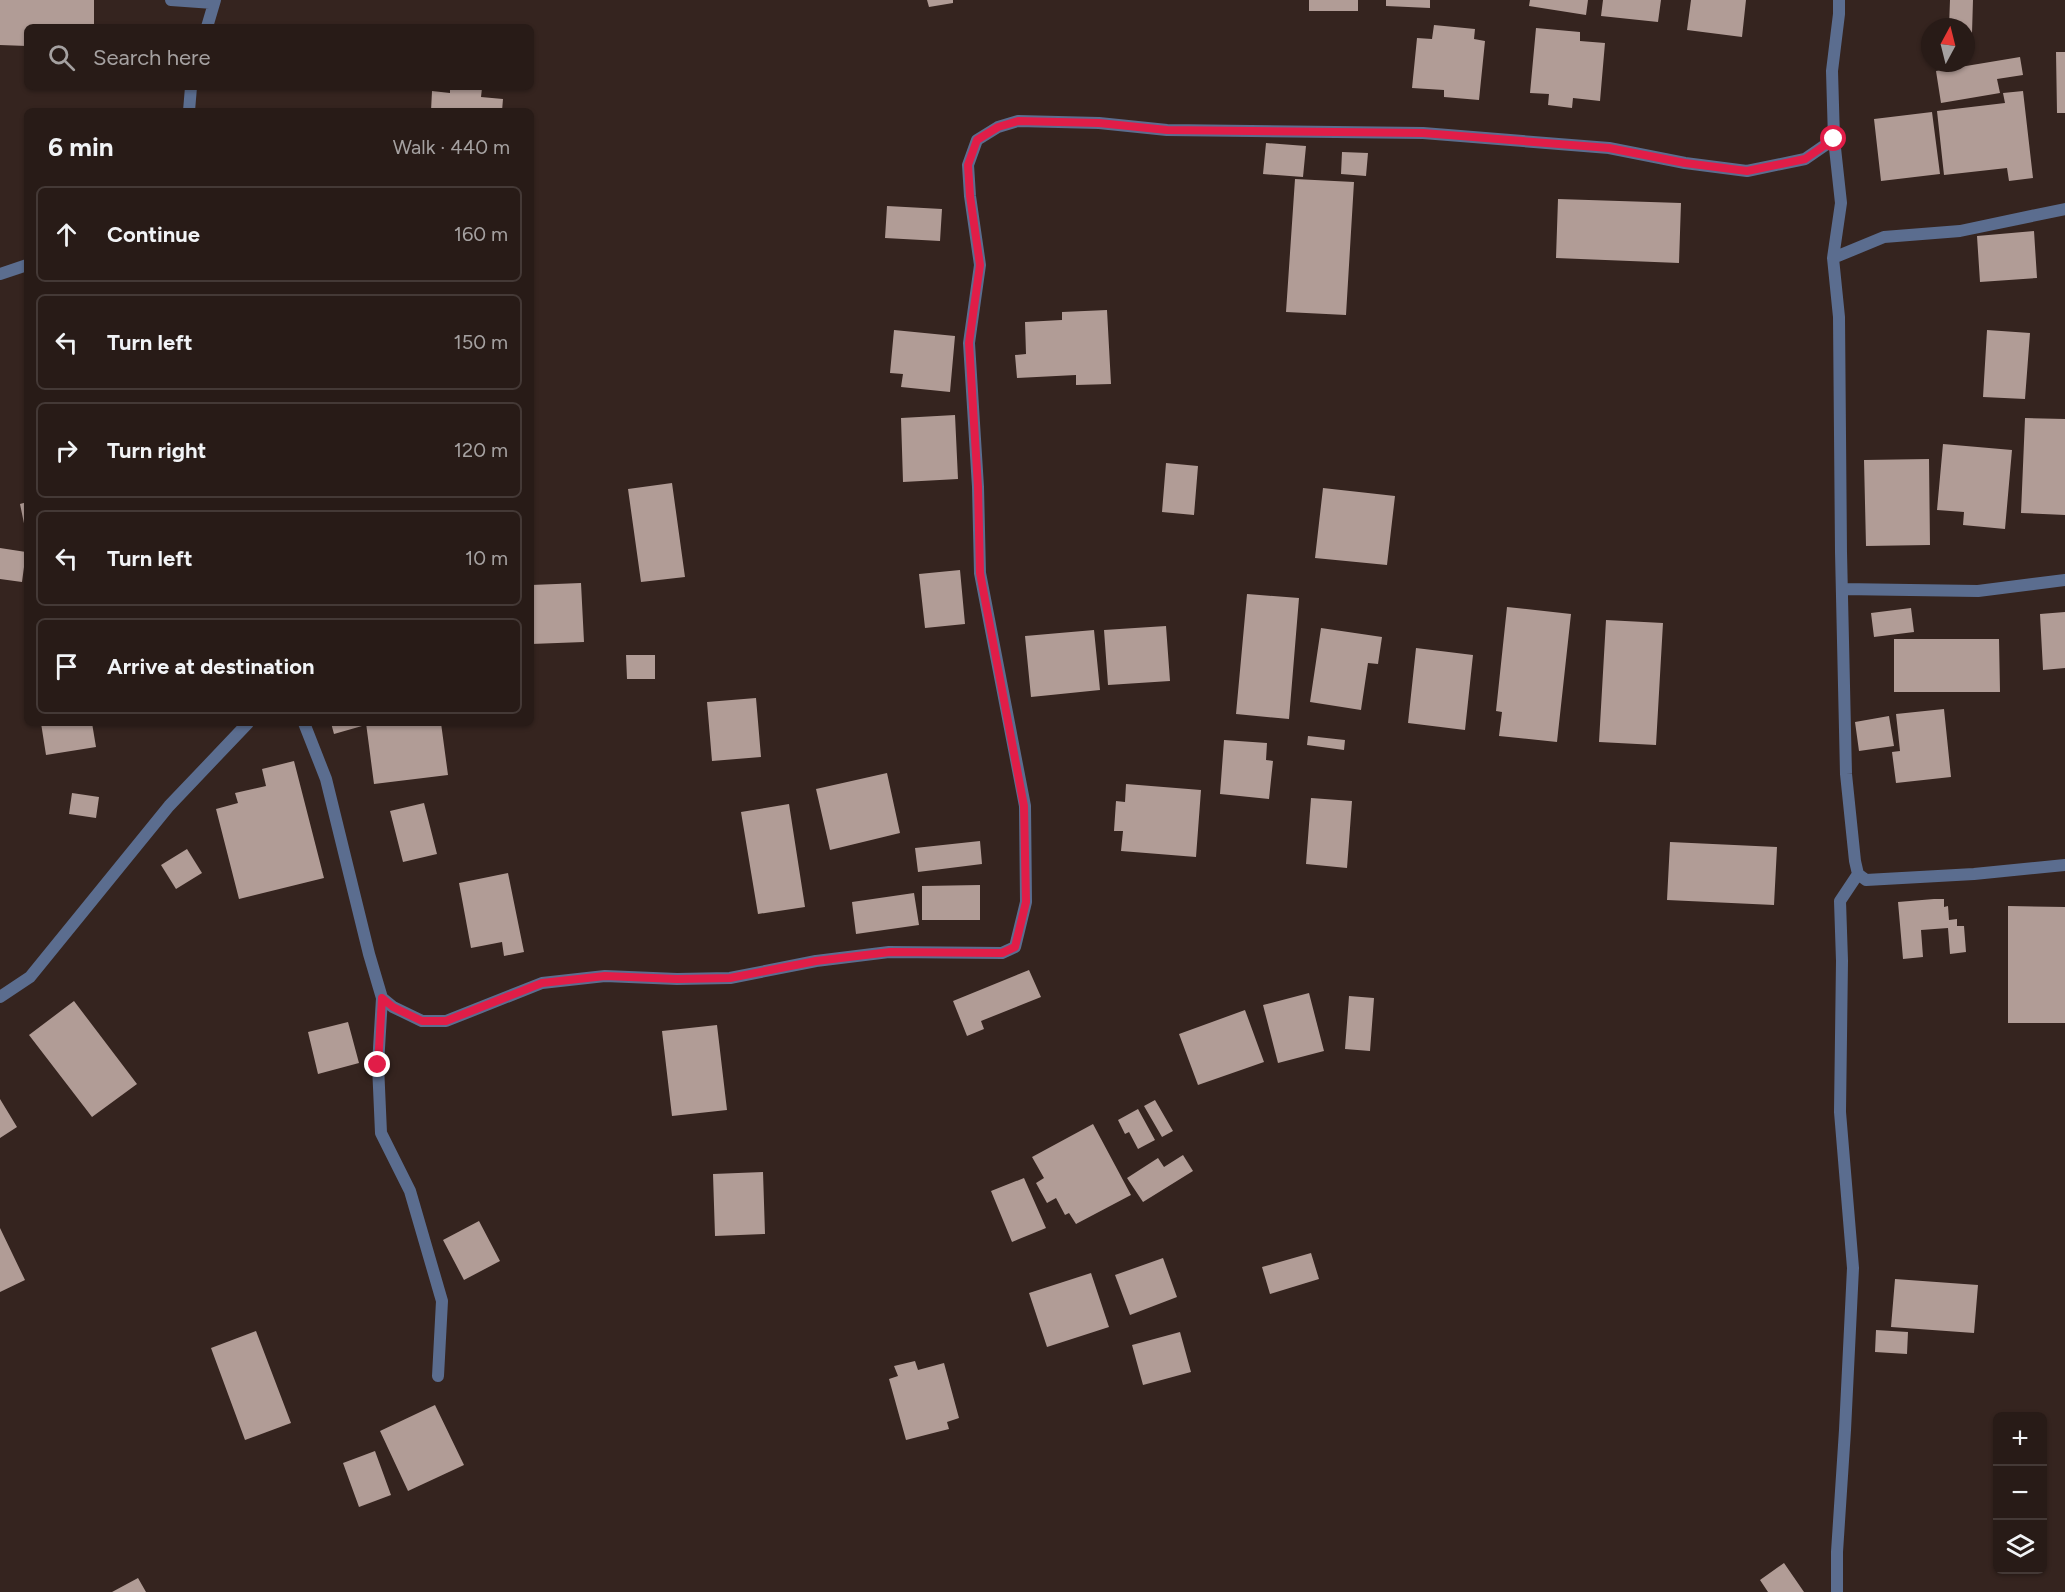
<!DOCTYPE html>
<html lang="en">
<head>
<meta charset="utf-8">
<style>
  body { margin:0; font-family:Figtree,sans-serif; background:#342824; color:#f1f3f6 }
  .controls { position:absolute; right:18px; bottom:18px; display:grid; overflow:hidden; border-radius:9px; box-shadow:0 2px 4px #0004 }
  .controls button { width:54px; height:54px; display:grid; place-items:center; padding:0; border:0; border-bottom:2px solid #443936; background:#281b17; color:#f1f3f6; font:30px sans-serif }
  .compass { position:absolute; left:1921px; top:18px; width:54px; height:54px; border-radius:50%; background:#281b17; box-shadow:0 2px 4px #0004; rotate:7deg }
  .stop { position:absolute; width:18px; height:18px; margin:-14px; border:4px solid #e11d48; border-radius:50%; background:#fff }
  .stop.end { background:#e11d48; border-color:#fff; box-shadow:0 2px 6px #0008 }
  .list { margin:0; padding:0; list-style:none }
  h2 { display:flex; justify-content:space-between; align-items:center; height:78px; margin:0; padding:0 24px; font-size:26px }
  h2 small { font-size:20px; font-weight:400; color:#a5a1a1 }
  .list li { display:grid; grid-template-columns:39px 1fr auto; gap:18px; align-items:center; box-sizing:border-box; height:96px; margin:0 12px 12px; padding:0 12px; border:2px solid #443936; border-radius:9px }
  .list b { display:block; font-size:22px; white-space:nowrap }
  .list em { font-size:20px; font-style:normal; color:#a5a1a1 }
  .icon { flex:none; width:33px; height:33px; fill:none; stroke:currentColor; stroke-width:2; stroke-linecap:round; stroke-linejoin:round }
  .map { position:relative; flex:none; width:2065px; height:1592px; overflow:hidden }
  .search { position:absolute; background:#281b17; box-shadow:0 2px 4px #0004; left:24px; top:24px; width:510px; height:66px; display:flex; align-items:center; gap:15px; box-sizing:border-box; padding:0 21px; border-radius:9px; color:#a5a1a1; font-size:22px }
  .panel { position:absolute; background:#281b17; box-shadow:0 2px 4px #0004; left:24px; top:108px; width:510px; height:618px; border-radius:9px }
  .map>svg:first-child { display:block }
  .building { fill:#b19c96 }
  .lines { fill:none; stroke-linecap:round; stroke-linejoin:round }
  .minor { stroke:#5b6d8f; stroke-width:12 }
  .route { stroke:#e11d48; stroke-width:8 }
</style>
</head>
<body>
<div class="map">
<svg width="2065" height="1592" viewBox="0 0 2065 1592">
  <rect width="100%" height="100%" fill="#35241f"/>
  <path class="building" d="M0,0H94V27H27V46L0,45Z
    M927,0H953V3L929,7Z
    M1309,0H1358V11H1309Z
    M1386,0H1430V8L1386,6Z
    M1530,0H1588L1586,15L1529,6Z
    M1603,0H1661L1658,22L1601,16Z
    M1691,0H1746L1742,37L1687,30Z
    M1950,0H1973L1972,33H1966V27H1949Z
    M1434,25L1475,29L1474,39L1485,41L1479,100L1444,97V90L1412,88L1417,38L1432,39Z
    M1536,28L1580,32V41L1605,43L1600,101L1573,98L1572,108L1548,105L1549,94L1530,93Z
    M2056,52H2065V113H2057Z
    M2020,57L2023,75L1997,79L2000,93L1941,103L1936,71Z
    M450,87L482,88L481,97L503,99L502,111H431L432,91L450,93Z
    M2023,91L2033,178L2009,181L2007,168L1944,175L1937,111L2005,103L2003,93Z
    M1932,112L1940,174L1881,181L1874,119Z
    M1266,143L1306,146L1303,177L1263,174Z
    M1342,152L1368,153L1366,176L1341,174Z
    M1295,179L1354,182L1346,315L1286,312Z
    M1558,199L1681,203L1679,263L1556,258Z
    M887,206L942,209L940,241L885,238Z
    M2034,231L2037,278L1980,282L1977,236Z
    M1107,310L1111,384L1076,385V375L1017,378L1015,355L1026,354L1025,322L1062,320V312Z
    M894,330L955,336L950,392L901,387L903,374L890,373Z
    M1987,330L2030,333L2025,399L1983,397Z
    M955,415L958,479L903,482L901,418Z
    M2025,418L2065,419V515L2021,513Z
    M1943,444L2012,450L2005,529L1963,525L1964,512L1937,510Z
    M1929,459L1930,545L1866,546L1864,460Z
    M1166,463L1198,466L1194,515L1162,512Z
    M672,483L685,577L641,582L628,489Z
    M1323,488L1395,496L1387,565L1315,558Z
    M27,502V533H26L20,504Z
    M0,548L26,552L22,582L0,579Z
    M960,570L965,624L925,628L919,574Z
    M581,583L584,642L531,644V585Z
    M1247,594L1299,598L1289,719L1236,714Z
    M1507,607L1571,614L1557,742L1499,736L1502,712L1496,711Z
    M1911,608L1914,632L1874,637L1871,613Z
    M2065,612V668L2043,670L2040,614Z
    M1606,620L1663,623L1656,745L1599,742Z
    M1166,626L1170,681L1108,685L1104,630Z
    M1321,628L1382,637L1378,664L1368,663L1361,710L1310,702Z
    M1094,630L1100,690L1031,697L1025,636Z
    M1894,639H1999L2000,692H1894Z
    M1416,648L1473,655L1465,730L1408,723Z
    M626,655H655V679H627Z
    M756,698L761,757L712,761L707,702Z
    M1944,709L1951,777L1896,783L1892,752L1900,751L1896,714Z
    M1889,716L1894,746L1859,751L1855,722Z
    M41,723H92L96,747L46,755Z
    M331,723H362V726L334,734Z
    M366,723H441L448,775L374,784Z
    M1308,736L1345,740L1344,750L1307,745Z
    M1224,740L1267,743L1266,760L1273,761L1269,799L1220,794Z
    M294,761L324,878L239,899L216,809L238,803L235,793L266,786L262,769Z
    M887,773L900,833L830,850L816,789Z
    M1126,784L1201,790L1196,857L1121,851L1123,831H1114L1116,801L1125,802Z
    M72,793L99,797L96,818L69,814Z
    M1311,798L1352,801L1347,868L1306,864Z
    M424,803L437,854L403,862L390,811Z
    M789,804L805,907L758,914L741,812Z
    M980,841L982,864L918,872L915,848Z
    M1670,842L1777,847L1774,905L1667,900Z
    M187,849L202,873L176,889L161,865Z
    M508,873L524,952L504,956L502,942L471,948L459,883Z
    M980,885V920H922V886Z
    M914,893L919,925L856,934L852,902Z
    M1934,899H1944V907L1948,906L1949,920L1957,919V926H1964L1966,952L1950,954L1948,928L1921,930L1923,957L1903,959L1898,902Z
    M2008,906L2065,907V1023H2008Z
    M1029,970L1041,997L981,1021L984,1029L967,1036L953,1001Z
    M1309,993L1324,1051L1278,1063L1263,1005Z
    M1349,996L1374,998L1370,1051L1345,1049Z
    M74,1001L137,1084L92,1117L29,1035Z
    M1245,1010L1264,1062L1198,1085L1179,1034Z
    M348,1022L359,1063L318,1074L308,1032Z
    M717,1025L727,1110L672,1116L662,1031Z
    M0,1099L17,1127L0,1138Z
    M1155,1100L1173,1131L1162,1137L1144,1106Z
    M1138,1109L1155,1140L1138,1149L1129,1132L1125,1134L1118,1120Z
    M1093,1124L1131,1195L1076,1224L1069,1213L1065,1215L1056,1198L1047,1203L1036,1183L1044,1178L1032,1157Z
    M1183,1155L1193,1171L1143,1202L1127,1178L1158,1158L1164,1167Z
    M763,1172L765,1234L715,1236L713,1174Z
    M1024,1178L1046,1228L1012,1242L991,1191Z
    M479,1221L500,1261L464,1280L443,1240Z
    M0,1228L25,1280L0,1292Z
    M1311,1253L1319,1279L1270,1294L1262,1267Z
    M1163,1258L1177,1297L1130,1315L1115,1275Z
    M1091,1273L1109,1327L1047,1347L1029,1293Z
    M1895,1279L1978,1285L1974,1333L1891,1327Z
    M1876,1330L1908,1332L1907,1354L1875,1352Z
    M256,1331L291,1423L245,1440L211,1348Z
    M1180,1332L1191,1372L1143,1385L1132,1345Z
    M915,1361L918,1370L944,1363L959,1418L947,1422L949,1429L906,1440L889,1379L898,1376L894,1366Z
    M435,1405L464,1465L408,1491L380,1431Z
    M375,1451L391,1495L359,1507L343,1463Z
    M1784,1563L1804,1592H1768L1760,1580Z
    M138,1578L146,1592H112Z"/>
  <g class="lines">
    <path class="minor" d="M171,0L213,3
      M1839,0V14L1832,71L1834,139L1841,203L1833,258L1839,317L1841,552L1846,774L1855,861L1858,874L1866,880L1974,874L2065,865
      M207,27L215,0
      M189,111L191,87
      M1833,258L1884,237L1960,231L2065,209
      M0,274L27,265
      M1842,589L1978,591L2065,580
      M304,723L326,779L369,954L382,998L378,1065L381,1133L410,1191L442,1301L438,1376
      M0,997L30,977L169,806L248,723
      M382,998L393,1007L422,1021H446L542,983L605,976L677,979L730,978L816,961L889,952L1002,953L1015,947L1026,902L1025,806L980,573L978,487L969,343L980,265L970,196L968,165L977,140L998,127L1018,121L1099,123L1167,130L1423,133L1609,148L1685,163L1747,171L1805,159L1834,139
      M1837,1592V1552L1845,1430L1853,1268L1840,1112L1842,961L1840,901L1858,874"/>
  </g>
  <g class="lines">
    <path class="route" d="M378,1065L382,998L393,1007L422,1021H446L542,983L605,976L677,979L730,978L816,961L890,952L1002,953L1015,947L1026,902L1024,806L980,573L978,487L969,343L980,265L970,196L968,165L977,140L998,127L1018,121L1099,123L1167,130L1423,133L1609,148L1685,163L1747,171L1805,159L1834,139"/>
  </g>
</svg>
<div class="controls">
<button>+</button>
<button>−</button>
<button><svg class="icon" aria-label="layers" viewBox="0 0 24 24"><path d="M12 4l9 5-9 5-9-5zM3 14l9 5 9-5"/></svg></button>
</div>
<svg class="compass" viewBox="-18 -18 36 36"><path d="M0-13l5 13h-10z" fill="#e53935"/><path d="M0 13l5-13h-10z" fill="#a5a1a1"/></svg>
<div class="stop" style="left:1834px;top:139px"></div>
<div class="stop end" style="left:378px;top:1065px"></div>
<div class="search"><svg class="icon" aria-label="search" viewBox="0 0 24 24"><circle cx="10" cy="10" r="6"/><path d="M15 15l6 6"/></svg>Search here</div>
<section class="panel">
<h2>6 min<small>Walk · 440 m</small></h2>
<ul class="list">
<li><svg class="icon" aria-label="ahead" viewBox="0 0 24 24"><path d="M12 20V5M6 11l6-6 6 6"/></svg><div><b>Continue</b></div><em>160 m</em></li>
<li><svg class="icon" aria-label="left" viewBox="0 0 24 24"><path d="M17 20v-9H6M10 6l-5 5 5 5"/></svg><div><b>Turn left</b></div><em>150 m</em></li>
<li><svg class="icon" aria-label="right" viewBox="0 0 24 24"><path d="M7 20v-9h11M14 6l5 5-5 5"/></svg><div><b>Turn right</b></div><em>120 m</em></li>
<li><svg class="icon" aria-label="left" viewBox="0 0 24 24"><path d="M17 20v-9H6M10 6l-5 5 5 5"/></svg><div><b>Turn left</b></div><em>10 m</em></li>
<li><svg class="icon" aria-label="arrive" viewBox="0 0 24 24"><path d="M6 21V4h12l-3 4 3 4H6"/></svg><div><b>Arrive at destination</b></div></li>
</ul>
</section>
</div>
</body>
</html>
